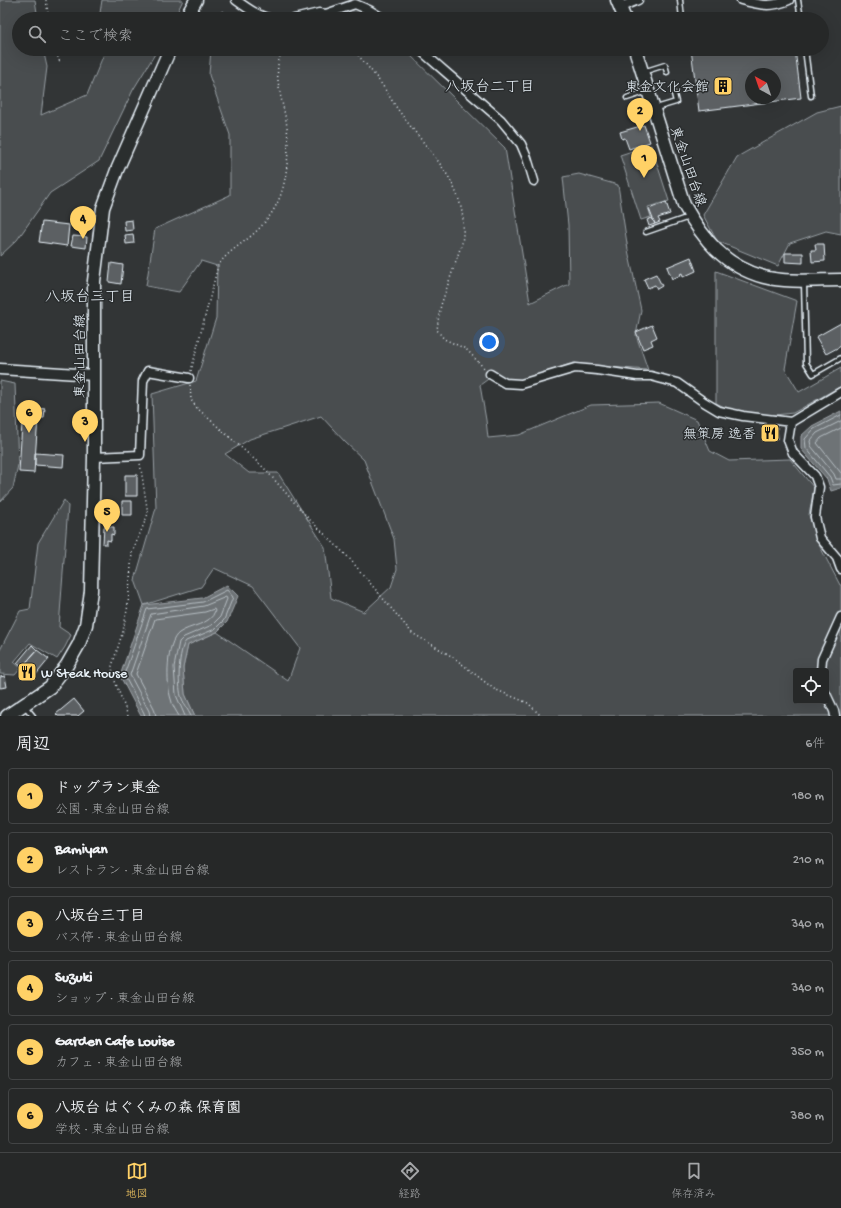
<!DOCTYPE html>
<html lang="ja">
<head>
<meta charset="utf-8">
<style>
  body { margin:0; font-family:"Gochi Hand","Klee One",sans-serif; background:#2e3030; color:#f1f3f6 }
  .controls { position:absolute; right:12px; bottom:12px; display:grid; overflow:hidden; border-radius:4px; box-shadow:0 4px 16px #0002 }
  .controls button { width:36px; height:36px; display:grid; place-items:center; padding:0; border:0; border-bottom:1px solid #424445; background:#262828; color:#f1f3f6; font:20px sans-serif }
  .compass { position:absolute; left:745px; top:68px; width:36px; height:36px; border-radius:50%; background:#262828; box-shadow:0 4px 16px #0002; rotate:320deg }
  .you { position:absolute; left:489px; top:342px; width:14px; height:14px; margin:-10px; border:3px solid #fff; border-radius:50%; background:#1a73e8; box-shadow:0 0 0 6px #1a73e833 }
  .badge { display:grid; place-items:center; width:26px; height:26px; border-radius:50%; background:#ffd166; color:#111; font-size:13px; font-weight:700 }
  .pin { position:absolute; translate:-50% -33px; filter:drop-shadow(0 1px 2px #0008) }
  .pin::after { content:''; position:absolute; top:21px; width:14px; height:12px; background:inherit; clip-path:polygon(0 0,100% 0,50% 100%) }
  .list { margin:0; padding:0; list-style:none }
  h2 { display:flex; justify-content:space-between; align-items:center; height:52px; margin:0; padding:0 16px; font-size:17px }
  h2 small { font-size:13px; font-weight:400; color:#a4a6a8 }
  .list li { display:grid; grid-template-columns:26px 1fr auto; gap:12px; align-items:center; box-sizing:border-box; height:56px; margin:0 8px 8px; padding:0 8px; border:1px solid #424445; border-radius:4px }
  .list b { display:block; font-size:15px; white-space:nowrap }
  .list p { margin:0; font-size:13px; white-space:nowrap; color:#a4a6a8 }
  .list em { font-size:13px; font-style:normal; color:#a4a6a8 }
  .icon { flex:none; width:22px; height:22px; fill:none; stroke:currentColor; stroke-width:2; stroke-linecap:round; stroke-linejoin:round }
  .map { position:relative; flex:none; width:841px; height:716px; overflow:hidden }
  .search { position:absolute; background:#262828; box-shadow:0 4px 16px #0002; left:12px; right:12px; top:12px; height:44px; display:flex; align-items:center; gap:10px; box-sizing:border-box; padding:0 14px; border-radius:22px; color:#a4a6a8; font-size:15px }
  .sheet { height:436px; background:#262828 }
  nav { display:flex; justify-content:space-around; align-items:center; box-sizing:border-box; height:56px; border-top:1px solid #424445; background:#262828; font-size:11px; color:#a4a6a8 }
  nav a { display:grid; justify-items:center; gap:2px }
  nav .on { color:#ffd166 }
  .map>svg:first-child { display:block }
  .green { fill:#494d4f; stroke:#989fa4; fill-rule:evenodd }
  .water { fill:#6e7376; stroke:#9fa5aa }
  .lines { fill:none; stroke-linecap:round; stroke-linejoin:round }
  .shore { stroke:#b7bfc4; stroke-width:1 }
  .building { fill:#5c6063; stroke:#e8f1f8; fill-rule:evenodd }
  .service-casing { stroke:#e8f1f8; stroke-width:7 }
  .minor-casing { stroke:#e8f1f8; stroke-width:11 }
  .tertiary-casing { stroke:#e8f1f8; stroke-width:13 }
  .secondary-casing { stroke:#e8f1f8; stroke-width:15 }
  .path { stroke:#e8f1f8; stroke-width:1.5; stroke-dasharray:1 3; stroke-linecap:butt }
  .service { stroke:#2a2d2e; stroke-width:4 }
  .minor { stroke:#2a2d2e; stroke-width:8 }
  .tertiary { stroke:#2a2d2e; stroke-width:10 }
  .secondary { stroke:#2a2d2e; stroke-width:12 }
  .labels { text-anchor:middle; stroke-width:3; stroke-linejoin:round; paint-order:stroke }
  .poi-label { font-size:14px; fill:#e8f1f8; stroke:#2a2d2e; text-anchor:end }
  .street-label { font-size:14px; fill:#e8f1f8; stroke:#2a2d2e }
  .neighbourhood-label { font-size:15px; fill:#e8f1f8; stroke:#2a2d2e }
</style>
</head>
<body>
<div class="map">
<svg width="841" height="716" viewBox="0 0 841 716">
  <rect width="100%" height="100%" fill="#323536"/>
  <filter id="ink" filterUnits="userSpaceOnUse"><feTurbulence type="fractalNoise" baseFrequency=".025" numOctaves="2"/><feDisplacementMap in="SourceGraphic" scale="8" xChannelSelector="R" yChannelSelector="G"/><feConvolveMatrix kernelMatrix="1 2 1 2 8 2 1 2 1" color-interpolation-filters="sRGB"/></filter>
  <g filter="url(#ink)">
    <path class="green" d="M0,0H35L38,19H19V49H43L47,67L41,115L87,95L106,49H158L133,90L99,161L50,193L17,240L0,256Z
      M102,0H183L174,19H102L100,13Z
      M362,7L374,19H327Z
      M222,11L239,19H213Z
      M211,49H404L505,148L530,303L569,284L568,225L563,177L579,174L618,185L628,250L641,310L636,335L648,370L570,364L522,380L508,379L495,374L480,385L486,420L488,438L519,435L591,405L659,403L697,420L710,451L729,461L790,459L814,488L809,515L817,541L840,585H841V716H195L185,694L183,668L188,645L217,632L288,681L300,648L253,586L214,568L201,587L144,605L135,580L156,508L152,394L196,381L216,318L217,266L201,261L179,292L146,286L155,229L230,195V135L209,75ZM321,416L345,442L364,460L394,539L397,569L391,587L364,612L331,598L325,547L278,473H249L225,454L250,439ZM796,671H826V701H796Z
      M841,106V234L826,231L790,243L778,266L717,241L703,215L737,157L817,112Z
      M651,145L669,201L648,207L651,217L641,220L620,155Z
      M716,271L797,301L785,369L799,392L841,368V386L793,413L748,418L716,403Z
      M0,381L15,384L18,465L13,488L0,502Z
      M64,500L68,506L59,627L71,635L65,647L57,659L30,643L14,662L21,668L15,675L0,674V650L20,611L30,609L38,543Z"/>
    <path class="water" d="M841,411V488L831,491L827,479L801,449V436L812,426Z
      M227,585L238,596L227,622L217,632L188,645L183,668L185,694L195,716H141L120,676L144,605L202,598Z"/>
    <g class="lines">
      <path class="shore" d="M841,415L814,429L805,439L806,448L830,477L833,485L841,484
        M841,421L817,433L810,441L811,446L834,474L836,479H841
        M841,428L821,438L817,443L841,473
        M145,716L144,713L124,675L147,609L203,602L227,590L233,597L224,620L215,629L186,641C178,650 178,685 181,696C183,703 188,710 191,716
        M150,716L149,711L130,675L151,614L204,606L226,597L227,599L220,617L212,625L184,637L179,642L174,667L176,695L185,716
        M156,716L154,708L136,674L155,619L205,612L214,609L215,611C211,625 190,625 179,633C166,642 166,685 171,699C172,705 176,711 179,716"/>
    </g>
    <path class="building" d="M691,49H795L801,98L699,111ZM751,74H775V98H751Z
      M644,125L650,142L629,149L625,138L622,139L620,132Z
      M666,202L670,214L658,218L660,222L655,224L649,209Z
      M652,218L655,224L649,226L647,220Z
      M132,220L133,230L125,231L124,221Z
      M42,222L69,225L67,246L39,242Z
      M133,234L134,243L126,244L125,235Z
      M73,236L87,237L86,248L71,246Z
      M815,244H824L825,261L812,262L811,250H816Z
      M785,253H803V263L785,262Z
      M691,257L696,271L683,277L682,273L680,274L681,275L672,279L667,267Z
      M111,263L123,265L121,284L109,282Z
      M656,274L662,286L657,289L655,285L648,288L644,279Z
      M841,323V346L826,354L816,337Z
      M652,325L657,337L651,340L653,345L643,349L636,332Z
      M23,407L45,409L44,418H38L34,473L19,472Z
      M777,427L778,438L763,439L762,428Z
      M35,453L64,455L63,467L35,465Z
      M125,475H137V496H125Z
      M122,501H132V515H122Z
      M104,527H114V535L111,534V541L107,540V544H103Z
      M32,645L37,650L22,667L17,663Z
      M37,650L49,659L34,677L30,673L27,677L22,673L25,669L22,667Z
      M5,676L7,687L0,688V677Z
      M74,699L84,711L78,716H58L56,714Z"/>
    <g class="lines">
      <g class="service-casing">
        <path id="service" d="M680,0L682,19
          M798,0L801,19
          M805,49L811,96
          M643,72L665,65L667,72
          M627,98L648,91
          M656,108L676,102L674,94
          M646,232L689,217
          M804,283L806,363L813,374L841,358
          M24,705L33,716"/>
      </g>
      <g class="minor-casing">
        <path id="minor" d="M236,0C247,8 259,17 273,19
          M741,0C759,5 771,8 789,0
          M621,7L638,0
          M294,19L319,13L326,14L355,4L369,10L384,19
          M419,49L501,120L521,144L527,158L534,181
          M490,374L505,383L521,384L575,368L597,370L637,376H651L677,383L704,402L719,411L743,416L791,422L841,392
          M791,422L788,440L793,453L815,476L819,487L815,517L820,538L837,558L841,569
          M94,457L140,455L143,381L148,371L189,378
          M821,671L822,659L841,617
          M826,694L834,711L835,716"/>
      </g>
      <g class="tertiary-casing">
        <path id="tertiary" d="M0,369L93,375"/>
      </g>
      <g class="secondary-casing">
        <path id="secondary" d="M617,0L625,19
          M185,19L196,0
          M635,49L684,205C703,239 724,266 764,277C788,283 816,280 841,280
          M7,716L50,687L67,665L79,644L86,625L91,591L94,457V281L103,208L117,170L170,49"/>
      </g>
      <path class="path" d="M46,0L49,19
        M55,49L60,63
        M353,49C362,60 372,71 380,82C388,93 394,105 402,115C431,155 471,188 462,243L441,305L439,314L437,330L444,339L466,349L485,369
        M191,371L218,266C226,253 239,246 251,236C265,224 275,211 281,194C288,173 289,148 287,127C284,102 270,73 283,49
        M190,385L191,400L197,408L264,468L308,518L349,558L412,633L453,657L494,689L528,703L541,716
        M128,716L113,676L112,666L123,631L128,605L132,553L148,514L140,463"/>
      <use href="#service" class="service"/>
      <use href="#minor" class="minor"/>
      <use href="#tertiary" class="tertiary"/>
      <use href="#secondary" class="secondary"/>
    </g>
  </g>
  <defs>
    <g id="building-square" transform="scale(1)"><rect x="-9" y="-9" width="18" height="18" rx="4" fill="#ffd166" stroke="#2a2d2e"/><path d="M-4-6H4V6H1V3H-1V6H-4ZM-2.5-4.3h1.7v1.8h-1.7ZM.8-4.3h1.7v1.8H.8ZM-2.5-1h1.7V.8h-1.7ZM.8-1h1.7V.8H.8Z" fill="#111"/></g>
    <g id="restaurant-square" transform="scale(1)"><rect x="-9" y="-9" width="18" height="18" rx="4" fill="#ffd166" stroke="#2a2d2e"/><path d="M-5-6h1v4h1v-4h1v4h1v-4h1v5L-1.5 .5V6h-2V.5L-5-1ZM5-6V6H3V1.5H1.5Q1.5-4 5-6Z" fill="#111"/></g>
  </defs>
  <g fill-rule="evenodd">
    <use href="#building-square" x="723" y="86"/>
    <use href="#restaurant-square" x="770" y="433"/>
    <use href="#restaurant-square" x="27" y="672"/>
  </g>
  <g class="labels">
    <g class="poi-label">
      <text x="709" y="91">東金文化会館</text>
      <text x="756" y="438">無策房 逸香</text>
      <text x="41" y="677" text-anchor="start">W Steak House</text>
    </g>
    <g class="street-label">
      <text transform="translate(689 166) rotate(71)" y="5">東金山田台線</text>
      <text transform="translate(79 356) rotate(-90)" y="5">東金山田台線</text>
    </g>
    <g class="neighbourhood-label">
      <text x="490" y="91">八坂台二丁目</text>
      <text x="90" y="301">八坂台三丁目</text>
    </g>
  </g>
</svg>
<div class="controls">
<button><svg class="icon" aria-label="locate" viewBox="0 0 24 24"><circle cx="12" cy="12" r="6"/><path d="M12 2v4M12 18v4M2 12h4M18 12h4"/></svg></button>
</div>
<svg class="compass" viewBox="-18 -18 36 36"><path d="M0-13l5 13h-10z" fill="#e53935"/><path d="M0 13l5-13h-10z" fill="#a4a6a8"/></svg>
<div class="you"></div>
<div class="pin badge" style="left:644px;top:178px">1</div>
<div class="pin badge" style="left:640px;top:131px">2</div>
<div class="pin badge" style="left:85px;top:442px">3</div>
<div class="pin badge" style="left:83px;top:239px">4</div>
<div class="pin badge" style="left:107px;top:532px">5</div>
<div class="pin badge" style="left:29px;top:433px">6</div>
<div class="search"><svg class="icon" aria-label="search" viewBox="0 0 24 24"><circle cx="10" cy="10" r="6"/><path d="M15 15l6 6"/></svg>ここで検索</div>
</div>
<section class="sheet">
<h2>周辺<small>6件</small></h2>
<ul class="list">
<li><span class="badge">1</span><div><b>ドッグラン東金</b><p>公園 · 東金山田台線</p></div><em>180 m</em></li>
<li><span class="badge">2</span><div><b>Bamiyan</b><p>レストラン · 東金山田台線</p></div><em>210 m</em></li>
<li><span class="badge">3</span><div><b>八坂台三丁目</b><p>バス停 · 東金山田台線</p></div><em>340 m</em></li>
<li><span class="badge">4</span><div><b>Suzuki</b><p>ショップ · 東金山田台線</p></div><em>340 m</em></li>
<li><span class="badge">5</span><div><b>Garden Cafe Louise</b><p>カフェ · 東金山田台線</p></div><em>350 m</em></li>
<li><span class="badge">6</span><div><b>八坂台 はぐくみの森 保育園</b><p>学校 · 東金山田台線</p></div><em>380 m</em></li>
</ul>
</section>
<nav>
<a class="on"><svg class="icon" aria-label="map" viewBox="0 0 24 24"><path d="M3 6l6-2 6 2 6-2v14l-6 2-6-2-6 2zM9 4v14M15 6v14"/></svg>地図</a>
<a><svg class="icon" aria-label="directions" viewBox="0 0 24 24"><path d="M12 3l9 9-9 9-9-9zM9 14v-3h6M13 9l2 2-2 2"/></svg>経路</a>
<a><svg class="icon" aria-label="saved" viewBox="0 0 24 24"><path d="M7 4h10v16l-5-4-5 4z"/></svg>保存済み</a>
</nav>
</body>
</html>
